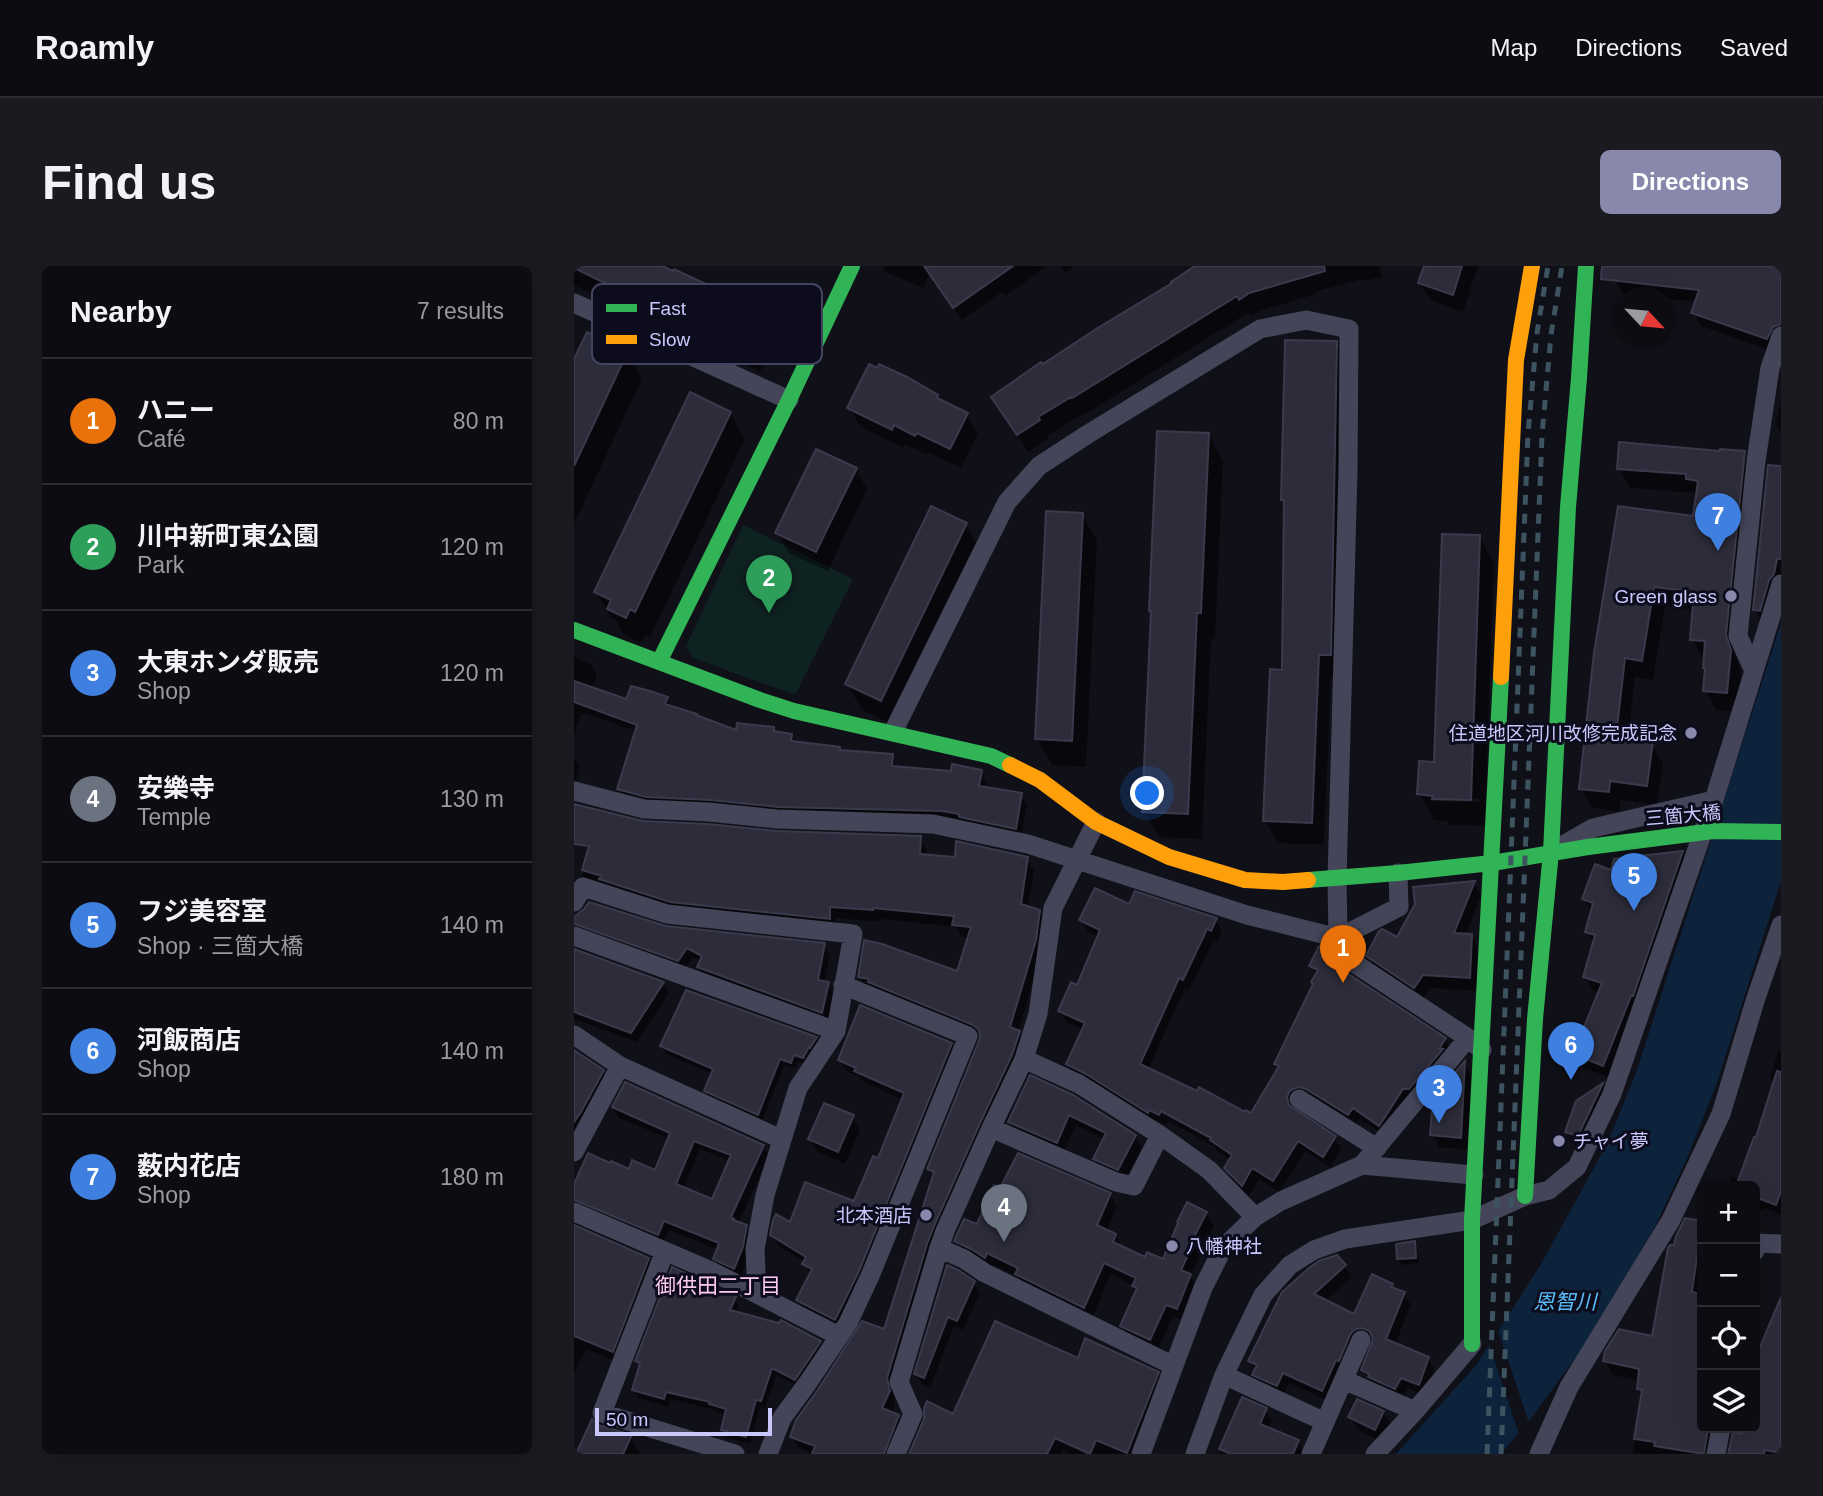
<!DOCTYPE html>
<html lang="en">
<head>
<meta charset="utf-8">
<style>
  body { margin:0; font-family:Helvetica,"Noto Sans JP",sans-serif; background:#1a1a20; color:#f1f3f6 }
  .controls { position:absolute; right:21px; bottom:21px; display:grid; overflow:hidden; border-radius:10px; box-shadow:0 7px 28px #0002 }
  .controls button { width:63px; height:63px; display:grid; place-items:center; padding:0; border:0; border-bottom:2px solid #2c2c32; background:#0c0c12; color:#f1f3f6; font:35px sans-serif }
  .compass { position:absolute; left:1039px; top:21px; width:63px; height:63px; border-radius:50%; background:#0c0c12; box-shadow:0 7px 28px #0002; rotate:116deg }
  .scale { position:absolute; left:21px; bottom:18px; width:177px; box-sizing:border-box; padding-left:7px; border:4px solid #c9c8fd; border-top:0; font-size:19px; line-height:24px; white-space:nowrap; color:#c9c8fd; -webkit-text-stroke:5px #0d0c1c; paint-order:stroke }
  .you { position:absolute; left:574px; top:528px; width:24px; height:24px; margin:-18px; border:5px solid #fff; border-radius:50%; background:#1a73e8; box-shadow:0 0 0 10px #1a73e833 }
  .badge { display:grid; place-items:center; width:46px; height:46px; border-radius:50%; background:#8888ad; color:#fff; font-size:23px; font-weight:700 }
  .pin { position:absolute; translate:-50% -58px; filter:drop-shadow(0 2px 4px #0008) }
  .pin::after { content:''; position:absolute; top:37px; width:24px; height:21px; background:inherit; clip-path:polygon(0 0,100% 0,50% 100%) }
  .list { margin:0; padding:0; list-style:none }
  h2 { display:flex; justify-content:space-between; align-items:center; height:91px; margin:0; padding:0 28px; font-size:30px }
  h2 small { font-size:23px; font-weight:400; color:#9a9b9f }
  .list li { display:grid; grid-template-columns:46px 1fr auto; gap:21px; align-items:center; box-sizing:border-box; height:126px; padding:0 28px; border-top:2px solid #2c2c32 }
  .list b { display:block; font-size:26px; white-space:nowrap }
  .list p { margin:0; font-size:23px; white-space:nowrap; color:#9a9b9f }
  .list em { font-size:23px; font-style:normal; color:#9a9b9f }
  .icon { flex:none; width:38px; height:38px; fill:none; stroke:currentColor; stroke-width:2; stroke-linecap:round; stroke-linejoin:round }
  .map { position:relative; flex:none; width:1207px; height:1188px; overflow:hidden; border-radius:10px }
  header { display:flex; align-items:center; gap:42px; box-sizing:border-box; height:98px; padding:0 35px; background:#0c0c12; border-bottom:2px solid #2c2c32 }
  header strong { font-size:33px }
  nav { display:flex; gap:38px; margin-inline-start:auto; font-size:24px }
  .intro { display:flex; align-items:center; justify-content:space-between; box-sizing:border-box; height:168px; padding:0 42px }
  h1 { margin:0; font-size:49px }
  .button { padding:18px 32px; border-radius:10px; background:#8888ad; color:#fff; font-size:24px; font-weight:700 }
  main { display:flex; gap:42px; padding:0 42px }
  aside { flex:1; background:#0c0c12; border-radius:10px; box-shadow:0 7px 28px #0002 }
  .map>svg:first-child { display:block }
  .green { fill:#0f2222 }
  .water { fill:#0d223b }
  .pier { fill:#101018 }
  .shadow { fill:#0007; fill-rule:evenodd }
  .building { fill:#2d2c3b; stroke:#3b3a4c; stroke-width:2; fill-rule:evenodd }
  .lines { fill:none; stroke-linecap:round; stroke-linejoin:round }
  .street { stroke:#444559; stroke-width:19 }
  .fast { stroke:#30b455; stroke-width:16 }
  .slow { stroke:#ff9f0a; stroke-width:16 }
  .rail { stroke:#3d5460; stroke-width:5; stroke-dasharray:10 9; stroke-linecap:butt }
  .fast-bridge { stroke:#30b455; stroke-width:16 }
  .poi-dot { fill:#8888ad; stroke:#0d0c1c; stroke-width:2.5 }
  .labels { text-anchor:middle; stroke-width:6; stroke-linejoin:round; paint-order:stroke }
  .poi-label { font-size:19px; fill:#c9c8fd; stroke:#0d0c1c; text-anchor:end }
  .street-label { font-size:19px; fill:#c9c8fd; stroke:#0d0c1c }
  .neighbourhood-label { font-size:21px; fill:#fdcaef; stroke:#0d0c1c }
  .water-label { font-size:21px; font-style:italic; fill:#59bdfa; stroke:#0d0c1c }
  .key { fill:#0d0c1c; stroke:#454460; stroke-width:2 }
  .key-label { font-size:19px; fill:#c9c8fd }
</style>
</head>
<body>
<header>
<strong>Roamly</strong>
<nav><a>Map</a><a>Directions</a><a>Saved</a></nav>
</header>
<div class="intro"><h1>Find us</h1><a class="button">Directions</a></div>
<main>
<aside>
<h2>Nearby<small>7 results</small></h2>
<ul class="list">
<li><span class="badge" style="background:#e8710a">1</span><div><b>ハニー</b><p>Café</p></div><em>80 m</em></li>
<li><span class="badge" style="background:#2e9e5b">2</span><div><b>川中新町東公園</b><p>Park</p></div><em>120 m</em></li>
<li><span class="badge" style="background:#3f7fe0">3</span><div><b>大東ホンダ販売</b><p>Shop</p></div><em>120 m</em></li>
<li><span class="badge" style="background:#6b7280">4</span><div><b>安樂寺</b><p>Temple</p></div><em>130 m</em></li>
<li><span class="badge" style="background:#3f7fe0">5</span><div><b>フジ美容室</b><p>Shop · 三箇大橋</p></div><em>140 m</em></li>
<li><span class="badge" style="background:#3f7fe0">6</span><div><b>河飯商店</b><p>Shop</p></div><em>140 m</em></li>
<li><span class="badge" style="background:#3f7fe0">7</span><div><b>薮内花店</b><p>Shop</p></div><em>180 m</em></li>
</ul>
</aside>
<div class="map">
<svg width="1207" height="1188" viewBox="0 0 1207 1188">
  <rect width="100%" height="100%" fill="#101018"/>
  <path class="green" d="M169,259L279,313L221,429L119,392L112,380Z"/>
  <path class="water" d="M1207,357V615L1143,817L1114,890L1082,959L1025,1060L961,1147L927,1188H822L903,1098L967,998L1033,878L1063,804Z"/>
  <path class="pier" d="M924,1064L955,1157L945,1168L915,1078Z"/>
  <path class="shadow" d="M0,0H96L112,8L114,12L188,46L203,73L186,106L80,55L78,58L0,19Z
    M309,0H359L349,22L313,7Z
    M371,0H473L431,30L428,26L388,54L366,22Z
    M486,0H500L491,7Z
    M624,0H805L808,11L791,15L789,13L741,26L742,28L686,45L677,50L674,47L510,149L509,148L473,170L474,173L454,186L419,131L600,18Z
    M852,0H905L895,25L896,26L889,46L856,34L846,17Z
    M1043,0H1207V74L1201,86L1127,60L1119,46L1123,36L1049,28L1041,14Z
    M762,77L774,99L769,410H757L750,579L704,577L691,555L710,405L712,238L709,234Z
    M52,86L68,113L0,258V98Z
    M363,130L366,135L392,148L404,168L387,202L354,186L353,189L331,178L329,182L287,161L275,142Z
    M1207,135V167L1202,158Z
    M156,147L171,173L76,371L71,369L67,377L50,369L42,354L37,352L22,326Z
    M634,169L649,195L641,373H637L628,573L585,571L570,545Z
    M1170,186L1181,206L1162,390L1167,405L1164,446L1142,444L1131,424L1133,405L1131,401V393H1129L1118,373L1120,344L1091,340L1079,414L1061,411L1054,474L1077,477L1089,497L1083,539L1047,534L1045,545L1018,542L1007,522L1022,388L1120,252L1124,231L1121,227L1056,222L1045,202L1148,187Z
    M1196,201L1207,202V309L1205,319L1187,354L1181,344Z
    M282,204L293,223L254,305L215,287L203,267Z
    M508,248L523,275L512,501L478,499L463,473Z
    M392,259L407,285L322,460L288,444L273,418Z
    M905,270L920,297L911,560L875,559L873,555L860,554L845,528L861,498ZM859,531L905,533V536L859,535Z
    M0,390L18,399L23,409L18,423L53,435L93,432L98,442L164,466L199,463L202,467L217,469L222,478L265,483L267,486L318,490L323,502L378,507L406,506L412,516L411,522L447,529L453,539L447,572L51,533L45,523L62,465L10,447V448L7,447L0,470Z
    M0,493L2,494L6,500L2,515L0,514Z
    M69,557L202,567L346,572L353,584V590L453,593L460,605L454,642L465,645L472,657L468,686L444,766L451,779L319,1126L321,1138L317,1148L324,1150L331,1162L319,1188H240L225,1182L218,1171L311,1065L360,911L355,903L408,771L303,728L293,723L286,711L384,707L396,672L387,670L382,661L306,653L305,656L262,652V664L104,647L15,621L8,609L17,578Z
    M1109,587L1116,599L1036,812L1009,801L1001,788L1026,727L1018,724L1011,711L1020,678L1013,666L1017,646L1010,633L1038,606L1042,595Z
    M900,617L907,629L891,670H897L905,683L902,725L856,722L848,734L802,703L794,690L824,673Z
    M556,641L642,654L648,665L644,676L640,674L615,724L611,722L574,804L671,848L678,849L705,804L702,798L743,710L737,700L763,702L871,773L877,785L812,870L785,853L781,860L721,838L719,844L760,872L767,883L756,901L731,885L705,926L685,913L675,930L659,914L652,902L657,894L644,886L641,881L594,855L592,859L582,854L580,857L500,810L494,798L510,764L493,757L486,745L503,721L525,671L514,666L507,654Z
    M8,648L91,662L250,679L256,689L250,717L254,718L259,727L253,756L130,711L125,701L127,695L119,691L110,704L0,669V650Z
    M0,685L89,717L95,727L63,776L0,753Z
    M242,773L246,780L233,799L224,795L221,803L210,799L188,855L136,832L132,824L139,808L92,788L88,780Z
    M377,778L383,789L267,1064L230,1045L224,1034L237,1010L230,998L231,996L204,980L198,969L217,959L281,937L305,894L329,834L288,815L286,811L272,805L266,794Z
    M1204,785L1207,786V948L1190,942V945L1181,942V920H1155L1157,911L1166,914L1183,874L1200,820L1196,812Z
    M0,786L29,805L34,815L0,873Z
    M891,798L898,809L893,884L865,881L858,868L861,833Z
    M52,818L189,880L195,890L164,958L172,961L177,971L174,992L166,1012L147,1002L141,993L145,984L95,964L89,977L0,945V923L56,905L82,906L96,873L45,852L39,842ZM126,883L156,895L139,935L109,923Z
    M1028,820L1035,832L1011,882L1000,879L993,866L1003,836Z
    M498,830L561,870L568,881L551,914L527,904L521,893L530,873L502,859L489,887L442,867L436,856Z
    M278,851L286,864L271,898L244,886L236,873Z
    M427,924L536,929L543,941L533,965L541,969L549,983L572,993L590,995L632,947L640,960L626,987L617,1011L624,1022L610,1055L599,1050L583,1086L555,1072L548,1060L563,1025L560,1020L537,1008L517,1054L451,1021L444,1010L420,999L418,1004L390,988L382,975L404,961Z
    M1112,954L1128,957V1162H1142L1138,1188H1059L1069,1130L1065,1123L1066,1115L1039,1109L1031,1095L1080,1072L1101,981Z
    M0,961L74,993L81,1005L45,1097L12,1083L0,1108Z
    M840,977L843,983L845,997L828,999L824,993Z
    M771,1000L777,1012L751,1035L780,1051L818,1019L820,1024L830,1028L837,1039L821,1078L854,1092L860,1104L851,1129L834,1122L828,1134L796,1116L789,1104L801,1074L794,1073L755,1135L715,1117L709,1131L687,1120L680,1109L682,1105L676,1095L710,1027Z
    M374,1001L399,1016L406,1027L389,1064L380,1060L356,1122L348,1118L342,1107Z
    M160,1032L165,1041L162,1047L246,1076L251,1084L226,1121L202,1109L191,1143L186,1141L176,1178L153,1172L149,1163L152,1149L142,1146L141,1144L96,1133L94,1141L64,1132L60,1124L66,1101L63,1095Z
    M1207,1037V1188H1156L1160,1162H1181V1098Z
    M504,1094L583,1107L591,1121L564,1188H496L488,1184L487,1188H341L380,1150Z
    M669,1133L691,1144L698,1154L694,1163L723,1175L730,1186L729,1188H645Z
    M809,1146L817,1159L808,1176L784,1164L776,1151Z
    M24,1160L56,1170L66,1188H4Z"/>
  <path class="building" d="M0,0H89L99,5L100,3L189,45L171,81L64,29L63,33L0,2Z
    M350,0H439L379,42Z
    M621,0H750L751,5L675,27L665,34L663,30L498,132L497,131L464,151L466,154L443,169L417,131L467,96L469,98L522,63L598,17L597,16Z
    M850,0H888L879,29L844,17Z
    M1028,0H1207V58L1199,61L1193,73L1117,47L1125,24L1027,13Z
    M13,66L54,85L0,200V93Z
    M711,74L763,75L757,389H745L738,557L689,555L696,403L708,404L710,234H707Z
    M295,98L303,102L305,98L333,111L364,129L363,132L394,147L376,183L343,167L341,170L320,159L318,164L273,142Z
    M116,126L157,146L61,346L56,343L52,352L33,343L37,334L20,326Z
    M583,165L635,167L627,347H623L614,548L568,546L577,345H575Z
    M1045,176L1146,185V183L1171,185L1152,369L1157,384L1153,427L1129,425L1131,402H1129L1131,375L1116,374L1120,326L1080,321L1068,395L1051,392L1042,471L1079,475L1073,520L1036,515L1035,526L1005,523L1020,387L1044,240L1119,250L1124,215L1112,213V208L1043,203Z
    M242,183L283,202L242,286L201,267Z
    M1194,199L1207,200V293H1203L1200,308L1195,314L1186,345L1179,344Z
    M357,240L393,257L307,435L271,418Z
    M472,245L509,247L498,475L461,473Z
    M868,268L906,269L897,534L858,533L859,530L843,528L845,495L860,496Z
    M0,415L52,433L57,420L76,425L94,431L91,438L123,448L122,449L162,464L163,457L200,461V465L218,468L217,475L266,481V484L319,488L318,500L377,505L378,498L408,504L405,520L448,527L442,563L385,551V548L368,545L204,541L136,534L72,531L43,523L63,459L0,436Z
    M0,538L69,555L134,558L203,565L347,570L346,588L381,591L382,575L454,591L447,638L466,644L462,674L436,761L446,765L438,789L406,857L360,960L353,978L313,1112L316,1125L308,1142L325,1149L310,1188H238L241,1180L216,1171L222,1154L243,1125L288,1055L310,1063L360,906L353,903L405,775L406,769L404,763L399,759L294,716L295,713L284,711L290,674L308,678L383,705L397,661L378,659L380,650L299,642V644L256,641V653L96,636L25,613L28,610L8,604L15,580L0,578Z
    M1109,585L1059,730H1057L1029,800L999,788L1028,717L1009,711L1021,669L1011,666L1019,637L1008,633L1021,598L1037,604L1040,593Z
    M901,615L880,667L898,668L896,712L849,709L840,722L792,690L805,665L808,663L823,671L841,638L839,621Z
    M521,622L555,638L561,625L643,652L637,665L633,663L609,714L605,712L566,798L623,825L625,821L671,846L672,844L677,847L705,800L700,798L739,718L737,716L744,704L735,700L745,680L756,686L760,695L764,701L872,772L865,783H869L835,823H829L805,860L779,842L774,849L732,823L725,821L719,823L715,826L713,832L715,839L762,870L749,891L724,875L699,915L678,902L668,920L650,902L658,889L636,874L637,872L587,845L585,849L575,844L574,847L512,808L492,798L511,757L484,745L497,716L503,719L526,664L505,654Z
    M15,636L92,660L251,677L244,714L255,716L248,747L123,701L128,690L113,682L104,695L0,658V651L10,643Z
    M0,683L90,716L57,767L0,746Z
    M112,724L243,771L236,782L235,781L229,792L220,789L217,797L206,793L184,849L130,825L139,803L86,780Z
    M286,739L378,777L285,1005L261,1054L222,1034L238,1003L228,998L232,991L196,969L199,954L202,948L216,956L231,916L280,935L299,890L304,892L330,827L280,805L282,802L264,794Z
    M0,784L30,804L7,846L0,856Z
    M891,795L887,872L856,869L859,832Z
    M1203,805L1207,806V925L1202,939L1181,931V920H1162L1180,871H1182Z
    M456,809L499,829L562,869L544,904L519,893L532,867L495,849L483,877L434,856Z
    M51,816L190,879L157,951L160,953L159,954L173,959L169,981L160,1003L139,993L145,977L90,955L84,969L0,934V918L14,887L36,897L37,895L55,903L58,894L81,904L96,867L38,841ZM120,875L157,889L138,933L102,918Z
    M1029,817L1004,870L991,866L1002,835Z
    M250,837L280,849L264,886L234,873Z
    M444,887L537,927L523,959L542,968L539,976L571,991L573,986L589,993L604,957L603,956L613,936L633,946L619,973L621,974L607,1004L617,1008L603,1043L592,1039L576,1074L546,1060L563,1022L558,1020L562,1012L530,997L510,1042L441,1008L444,1002L413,987L411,992L397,983L380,975L390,953L403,958L420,919L426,922Z
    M1111,952L1128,955L1118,1026L1128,1028V1162H1134L1130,1188L1080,1180L1081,1176L1060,1173L1068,1124L1063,1123L1065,1103L1029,1095L1031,1085L1045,1063L1078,1070L1094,982L1096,979H1100L1102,970Z
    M0,959L75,992L39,1086L0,1070Z
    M841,975L842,992L823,993L822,978Z
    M763,989L772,999L740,1028L780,1048L798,1008L819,1018L817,1021L831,1026L812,1073L855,1091L845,1119L827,1112L821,1123L794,1111L795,1108L787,1104L799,1073L796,1066L791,1063L786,1062L780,1064L776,1069L765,1095L762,1094L748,1125L709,1107L703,1120L678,1109L683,1099L674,1095L708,1026L735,1002L745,995Z
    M373,999L384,1004L401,1015L383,1055L374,1051L350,1112L340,1108Z
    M98,1001L162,1031L156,1044L205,1057L207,1054L247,1075L221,1114L198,1102L187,1135L182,1134L172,1171L147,1164L152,1143L135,1138L136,1136L92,1126L90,1133L58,1124L66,1097L61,1095Z
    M1207,1031V1187L1191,1184L1190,1188H1154L1159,1166L1168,1168L1169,1162H1181V1093Z
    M421,1055L504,1092L511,1072L585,1106L553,1187L522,1174L516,1188L481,1172L473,1188H335L350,1153V1142L353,1135L379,1148Z
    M668,1131L693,1142L686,1158L725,1174L719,1188H657L645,1183Z
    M783,1133L810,1145L801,1164L774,1151Z
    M18,1153L24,1159L58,1169L49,1188H2Z"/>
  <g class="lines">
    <path class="street" d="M0,37L215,134
      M1180,405L1164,370L1182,195L1196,102L1207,70
      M319,466L433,236L465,200L514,168L686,63L732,54L775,63L774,205L763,613L764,672L771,691L894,772L908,784
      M0,525L70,543L135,546L203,553L359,558L454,578L673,649L764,672L825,641L824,607
      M984,582L1019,562L1140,534
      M0,636L9,621L93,648L279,668L262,765L224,822L191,929L181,983L183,1028L265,1070
      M0,670L262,765
      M0,769L46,800L207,873
      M450,793L505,818L586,869L635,904L681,951
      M725,833L803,882
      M417,862L542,916L560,920L586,869
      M0,886L46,800
      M788,899L894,772
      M0,946L137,1005L183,1028
      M365,982L390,993L411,1007L600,1100
      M91,985L28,1147L161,1188
      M1181,985L1182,977L1207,978
      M650,1109L751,1156
      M770,1114L841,1145
      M194,1188L208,1152L233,1118L274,1057L296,1010L394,770L269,719
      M322,1188L339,1148L325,1116L365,982L371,965L417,862L450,793L464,748L479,642L522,556
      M567,1188L629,1022L649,982L681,951L707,935L788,899L900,909
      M621,1188L650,1109L689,1029L716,999L740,984L771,973L898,954L951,930L975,924L1003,901L1038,828L1140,534L1207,318
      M737,1188L787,1074
      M801,1188L841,1145L898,1078
      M965,1188L995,1121L1097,954L1147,848L1181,735L1207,659
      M1142,1188L1147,1162"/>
    <path class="fast" d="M0,364L186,434L220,445L417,490L436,499
      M85,396L215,134L278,0
      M734,614L824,607L918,597L1014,581
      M951,930L961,753L977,586L994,241L1005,112L1012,0
      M898,1078V954L927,411"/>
    <path class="slow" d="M927,411L942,94L958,0
      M436,499L466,514L522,556L595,591L671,614L709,616L734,614"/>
    <path class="rail" d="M913,1188L954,168L963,67L974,0
      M927,1188L968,169L977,69L988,0"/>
    <path class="fast-bridge" d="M1014,581L1139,565L1207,566"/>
  </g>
  <g class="poi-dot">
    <circle cx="1157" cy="330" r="7"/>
    <circle cx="1117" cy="467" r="7"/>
    <circle cx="985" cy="875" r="7"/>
    <circle cx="352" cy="949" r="7"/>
    <circle cx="598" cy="980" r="7"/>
  </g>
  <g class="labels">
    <g class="poi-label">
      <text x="1143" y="337">Green glass</text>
      <text x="1103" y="474">住道地区河川改修完成記念</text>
      <text x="999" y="882" text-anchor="start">チャイ夢</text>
      <text x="338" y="956">北本酒店</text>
      <text x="612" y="987" text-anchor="start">八幡神社</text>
    </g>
    <g class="street-label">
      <text transform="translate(1109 549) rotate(-5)" y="7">三箇大橋</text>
    </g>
    <g class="neighbourhood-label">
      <text x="144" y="1027">御供田二丁目</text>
    </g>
    <g class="water-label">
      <text x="991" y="1043">恩智川</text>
    </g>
  </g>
  <rect x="18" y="18" width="230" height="80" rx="10" class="key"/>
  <rect x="32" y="38" width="31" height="8" fill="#30b455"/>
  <rect x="32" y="69" width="31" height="9" fill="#ff9f0a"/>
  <g class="key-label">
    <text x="75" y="49">Fast</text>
    <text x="75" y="80">Slow</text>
  </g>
</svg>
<div class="controls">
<button>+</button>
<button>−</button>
<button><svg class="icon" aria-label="locate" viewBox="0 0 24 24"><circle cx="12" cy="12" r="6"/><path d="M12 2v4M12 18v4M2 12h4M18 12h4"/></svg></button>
<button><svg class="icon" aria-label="layers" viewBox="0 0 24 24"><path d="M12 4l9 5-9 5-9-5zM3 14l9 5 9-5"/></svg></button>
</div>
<svg class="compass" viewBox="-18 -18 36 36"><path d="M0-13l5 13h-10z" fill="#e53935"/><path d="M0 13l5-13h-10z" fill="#9a9b9f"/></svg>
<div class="scale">50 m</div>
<div class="you"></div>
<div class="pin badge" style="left:769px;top:717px;background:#e8710a">1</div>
<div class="pin badge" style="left:195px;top:347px;background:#2e9e5b">2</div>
<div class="pin badge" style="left:865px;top:857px;background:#3f7fe0">3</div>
<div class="pin badge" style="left:430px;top:976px;background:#6b7280">4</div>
<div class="pin badge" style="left:1060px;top:645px;background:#3f7fe0">5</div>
<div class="pin badge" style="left:997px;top:814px;background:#3f7fe0">6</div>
<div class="pin badge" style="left:1144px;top:285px;background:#3f7fe0">7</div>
</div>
</main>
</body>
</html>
